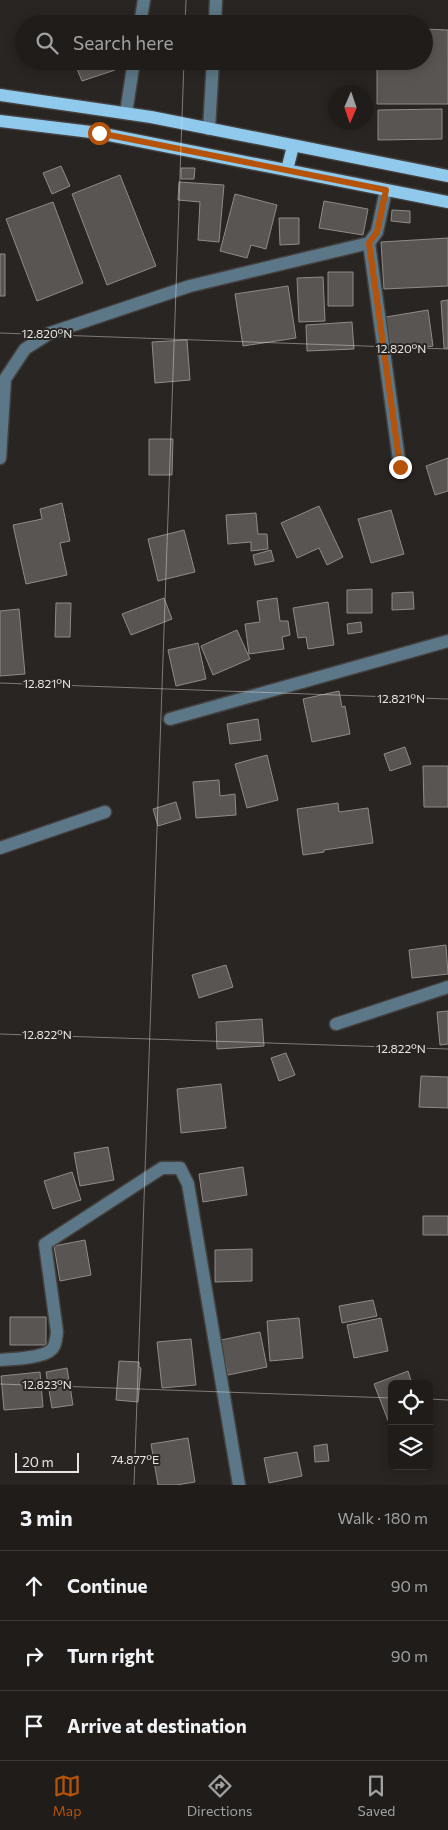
<!DOCTYPE html>
<html lang="en">
<head>
<meta charset="utf-8">
<style>
  body { margin:0; font-family:Commissioner,sans-serif; background:#272523; color:#f1f3f6 }
  .controls { position:absolute; right:15px; bottom:15px; display:grid; overflow:hidden; border-radius:8px; box-shadow:0 2px 12px #0003 }
  .controls button { width:45px; height:45px; display:grid; place-items:center; padding:0; border:0; border-bottom:1px solid #3c3a39; background:#1f1c1a; color:#f1f3f6; font:25px sans-serif }
  .compass { position:absolute; left:328px; top:85px; width:45px; height:45px; border-radius:50%; background:#1f1c1a; box-shadow:0 2px 12px #0003; rotate:182deg }
  .scale { position:absolute; left:15px; bottom:12px; width:64px; box-sizing:border-box; padding-left:5px; border:2px solid #e7e5e3; border-top:0; font-size:14px; line-height:18px; white-space:nowrap; color:#e7e5e3; -webkit-text-stroke:4px #292523; paint-order:stroke }
  .stop { position:absolute; width:15px; height:15px; margin:-11px; border:4px solid #b45309; border-radius:50%; background:#fff }
  .stop.end { background:#b45309; border-color:#fff; box-shadow:0 1px 5px #0008 }
  .list { margin:0; padding:0; list-style:none }
  h2 { display:flex; justify-content:space-between; align-items:center; height:65px; margin:0; padding:0 20px; font-size:21px }
  h2 small { font-size:16px; font-weight:400; color:#a1a1a2 }
  .list li { display:grid; grid-template-columns:32px 1fr auto; gap:15px; align-items:center; box-sizing:border-box; height:70px; padding:0 20px; border-top:1px solid #3c3a39 }
  .list b { display:block; font-size:19px; white-space:nowrap }
  .list em { font-size:16px; font-style:normal; color:#a1a1a2 }
  .icon { flex:none; width:28px; height:28px; fill:none; stroke:currentColor; stroke-width:2; stroke-linecap:round; stroke-linejoin:round }
  .map { position:relative; flex:none; width:448px; height:1485px; overflow:hidden }
  .search { position:absolute; background:#1f1c1a; box-shadow:0 2px 12px #0003; left:15px; right:15px; top:15px; height:55px; display:flex; align-items:center; gap:12px; box-sizing:border-box; padding:0 18px; border-radius:28px; color:#a1a1a2; font-size:19px }
  .sheet { height:275px; background:#1f1c1a }
  nav { display:flex; justify-content:space-around; align-items:center; box-sizing:border-box; height:70px; border-top:1px solid #3c3a39; background:#1f1c1a; font-size:14px; color:#a1a1a2 }
  nav a { display:grid; justify-items:center; gap:2px }
  nav .on { color:#b45309 }
  .map>svg:first-child { display:block }
  .building { fill:#595553; stroke:#8f8b88 }
  .lines { fill:none; stroke-linecap:round; stroke-linejoin:round }
  .minor-casing { stroke:#44403e; stroke-width:15 }
  .major-casing { stroke:#44403e; stroke-width:15 }
  .minor { stroke:#5c7787; stroke-width:12 }
  .major { stroke:#8fc9eb; stroke-width:12 }
  .route { stroke:#b45309; stroke-width:6 }
  .ticks { fill:none; stroke:#e7e5e3; stroke-width:1; stroke-opacity:0.45 }
  .ticks-label { font-size:12px; text-anchor:middle; fill:#e7e5e3; stroke:#292523; stroke-width:4; stroke-linejoin:round; paint-order:stroke }
</style>
</head>
<body>
<div class="map">
<svg width="448" height="1485" viewBox="0 0 448 1485">
  <rect width="100%" height="100%" fill="#292523"/>
  <path class="building" d="M424,29L448,30V104H377V61H424Z
    M27,61H69V65L27,63Z
    M82,61H112L115,70L82,81L75,64Z
    M442,109V139L378,140V110Z
    M61,166L70,186L52,194L43,173Z
    M181,168H195L194,179H181Z
    M120,175L156,266L107,285L72,194Z
    M179,182L224,185L219,242L198,240L200,202L178,200Z
    M235,194L277,205L266,249L251,245L247,258L220,251Z
    M324,201L368,209L363,235L319,228Z
    M53,202L83,283L37,301L6,219Z
    M392,210L410,211V223L391,221Z
    M279,218H299V244L280,245Z
    M448,238V286L384,289L381,242Z
    M0,254H5V296H0Z
    M328,272H353V306H328Z
    M323,277L325,321L299,322L297,278Z
    M288,286L296,338L243,346L235,294Z
    M448,300V348H444L441,301Z
    M428,310L433,346L392,353L386,317Z
    M352,322L354,349L307,351L306,325Z
    M187,340L190,380L155,383L152,342Z
    M149,439H173L172,475H149Z
    M448,458V491L435,495L426,466Z
    M62,503L70,541L60,543L67,575L26,584L13,525L42,519L40,509Z
    M319,506L343,557L327,565L319,548L297,558L281,523Z
    M391,510L404,554L371,563L358,519Z
    M256,513L258,534H267L268,549L251,551V542L228,544L226,515Z
    M184,530L195,572L158,581L148,539Z
    M271,550L274,561L255,565L253,555Z
    M372,589V613H347V590Z
    M413,592L414,609L392,610V593Z
    M164,598L172,619L131,635L122,614Z
    M277,598L280,621H288L290,635L282,637L284,649L249,654L245,624L260,622L257,601Z
    M328,602L334,645L308,649L306,637L298,638L293,608Z
    M56,603H71L70,637H55Z
    M19,609L25,674L0,676V611Z
    M361,622L362,632L348,634L347,624Z
    M237,630L250,659L213,675L201,646Z
    M198,643L206,679L176,686L168,650Z
    M339,691L342,707L345,706L350,734L312,742L303,699Z
    M258,719L261,740L230,744L227,724Z
    M405,747L411,764L390,771L384,754Z
    M267,755L278,800L247,808L235,764Z
    M423,766H448V807H424Z
    M219,780L220,796L235,794L236,815L196,818L193,782Z
    M176,802L181,819L158,826L153,809Z
    M338,803L339,812L368,808L373,843L324,850V852L303,855L297,809Z
    M446,945L448,974L412,978L409,950Z
    M226,965L233,987L199,998L192,975Z
    M448,1011V1044L440,1045L437,1012Z
    M262,1019L264,1046L217,1049L216,1022Z
    M286,1053L295,1075L279,1081L271,1058Z
    M421,1076L448,1077V1108L419,1107Z
    M221,1084L226,1128L181,1133L177,1089Z
    M108,1147L114,1180L80,1186L74,1153Z
    M243,1167L247,1195L203,1202L199,1174Z
    M72,1172L81,1200L53,1209L44,1181Z
    M423,1216H448V1235H423Z
    M85,1240L91,1275L60,1281L54,1246Z
    M252,1249V1281L215,1282V1250Z
    M373,1300L377,1316L342,1323L339,1306Z
    M10,1317H46V1345H10Z
    M299,1318L303,1358L270,1361L267,1321Z
    M381,1318L388,1351L354,1358L347,1325Z
    M260,1332L267,1367L228,1375L221,1340Z
    M191,1339L196,1385L162,1388L157,1342Z
    M119,1361L139,1362V1367L141,1368L138,1402L116,1400Z
    M67,1368L73,1405L52,1408L46,1372Z
    M408,1371L412,1384H392V1422L389,1423L374,1384Z
    M40,1372L43,1407L4,1410L1,1376Z
    M188,1438L195,1482L176,1485H158L151,1444Z
    M327,1444L329,1461L315,1462L314,1446Z
    M297,1452L302,1476L269,1483L264,1458Z"/>
  <g class="lines">
    <g class="minor-casing">
      <path id="minor" d="M140,24L144,0
        M215,24L216,0
        M126,113L134,61
        M209,129L213,61
        M369,243L400,467
        M0,458L5,379L25,349L50,333L190,286L369,243L377,232L386,190
        M170,719L448,641
        M0,848L105,812
        M336,1024L448,987
        M0,1360C12,1359 43,1358 51,1350C56,1346 56,1338 57,1332L45,1244L162,1168H180L188,1184L239,1485"/>
    </g>
    <g class="major-casing">
      <path id="major" d="M0,95L151,117L448,176
        M0,121L99,133L448,202
        M287,170L293,146"/>
    </g>
    <use href="#minor" class="minor"/>
    <use href="#major" class="major"/>
  </g>
  <g class="lines">
    <path class="route" d="M99,133L386,190L377,232L369,243L400,467"/>
  </g>
  <path class="ticks" d="M185,24L186,0M0,333L448,349M0,683L448,699M0,1034L448,1049M0,1384L392,1398M429,1399L448,1400M134,1485L184,61"/>
  <g class="ticks-label">
    <text x="47" y="338">12.820°N</text>
    <text x="401" y="353">12.820°N</text>
    <text x="47" y="688">12.821°N</text>
    <text x="401" y="703">12.821°N</text>
    <text x="47" y="1039">12.822°N</text>
    <text x="401" y="1053">12.822°N</text>
    <text x="47" y="1389">12.823°N</text>
    <text x="135" y="1464">74.877°E</text>
  </g>
</svg>
<div class="controls">
<button><svg class="icon" aria-label="locate" viewBox="0 0 24 24"><circle cx="12" cy="12" r="6"/><path d="M12 2v4M12 18v4M2 12h4M18 12h4"/></svg></button>
<button><svg class="icon" aria-label="layers" viewBox="0 0 24 24"><path d="M12 4l9 5-9 5-9-5zM3 14l9 5 9-5"/></svg></button>
</div>
<svg class="compass" viewBox="-18 -18 36 36"><path d="M0-13l5 13h-10z" fill="#e53935"/><path d="M0 13l5-13h-10z" fill="#a1a1a2"/></svg>
<div class="scale">20 m</div>
<div class="stop" style="left:99px;top:133px"></div>
<div class="stop end" style="left:400px;top:467px"></div>
<div class="search"><svg class="icon" aria-label="search" viewBox="0 0 24 24"><circle cx="10" cy="10" r="6"/><path d="M15 15l6 6"/></svg>Search here</div>
</div>
<section class="sheet">
<h2>3 min<small>Walk · 180 m</small></h2>
<ul class="list">
<li><svg class="icon" aria-label="ahead" viewBox="0 0 24 24"><path d="M12 20V5M6 11l6-6 6 6"/></svg><div><b>Continue</b></div><em>90 m</em></li>
<li><svg class="icon" aria-label="right" viewBox="0 0 24 24"><path d="M7 20v-9h11M14 6l5 5-5 5"/></svg><div><b>Turn right</b></div><em>90 m</em></li>
<li><svg class="icon" aria-label="arrive" viewBox="0 0 24 24"><path d="M6 21V4h12l-3 4 3 4H6"/></svg><div><b>Arrive at destination</b></div></li>
</ul>
</section>
<nav>
<a class="on"><svg class="icon" aria-label="map" viewBox="0 0 24 24"><path d="M3 6l6-2 6 2 6-2v14l-6 2-6-2-6 2zM9 4v14M15 6v14"/></svg>Map</a>
<a><svg class="icon" aria-label="directions" viewBox="0 0 24 24"><path d="M12 3l9 9-9 9-9-9zM9 14v-3h6M13 9l2 2-2 2"/></svg>Directions</a>
<a><svg class="icon" aria-label="saved" viewBox="0 0 24 24"><path d="M7 4h10v16l-5-4-5 4z"/></svg>Saved</a>
</nav>
</body>
</html>
